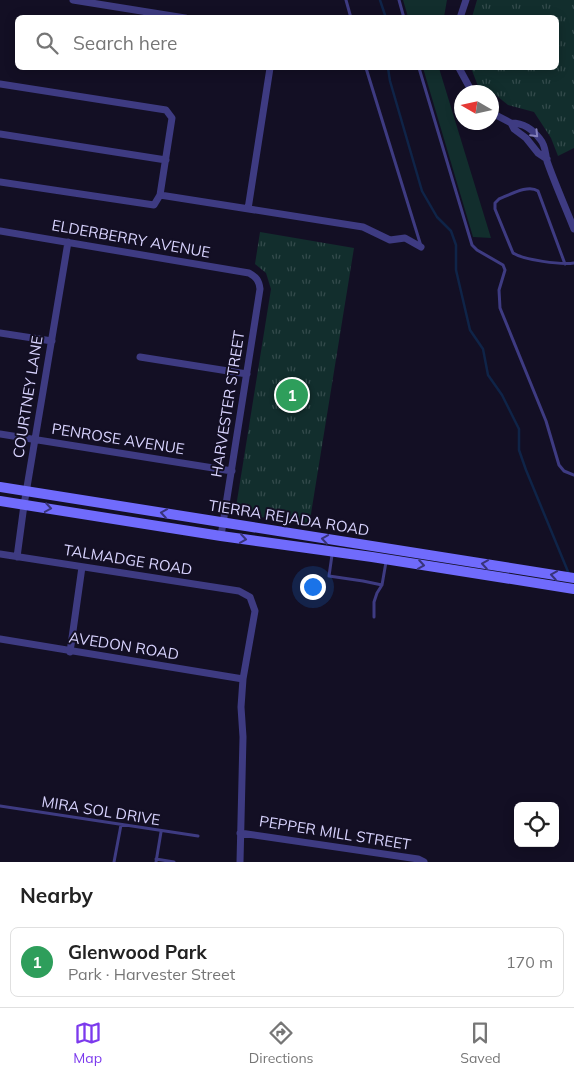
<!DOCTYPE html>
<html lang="en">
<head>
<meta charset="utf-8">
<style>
  body { margin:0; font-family:Mulish,sans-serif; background:#f6f6f6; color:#222 }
  .controls { position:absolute; right:15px; bottom:15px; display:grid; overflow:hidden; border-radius:8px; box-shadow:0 2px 12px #0003 }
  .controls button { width:45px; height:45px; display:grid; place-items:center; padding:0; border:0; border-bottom:1px solid #e0e0e0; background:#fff; color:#222; font:25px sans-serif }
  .compass { position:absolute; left:454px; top:85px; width:45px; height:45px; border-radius:50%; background:#fff; box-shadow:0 2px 12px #0003; rotate:279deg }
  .you { position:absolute; left:312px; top:586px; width:18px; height:18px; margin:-12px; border:4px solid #fff; border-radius:50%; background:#1a73e8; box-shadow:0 0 0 8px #1a73e833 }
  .badge { display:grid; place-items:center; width:32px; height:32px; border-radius:50%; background:#7c3aed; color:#fff; font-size:16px; font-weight:700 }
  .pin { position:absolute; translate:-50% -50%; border:2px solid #fff; box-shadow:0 1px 5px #0006 }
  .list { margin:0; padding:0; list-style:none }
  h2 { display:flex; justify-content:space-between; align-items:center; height:65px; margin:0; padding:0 20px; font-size:21px }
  h2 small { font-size:16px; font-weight:400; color:#767676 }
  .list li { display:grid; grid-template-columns:32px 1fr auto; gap:15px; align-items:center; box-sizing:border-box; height:70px; margin:0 10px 10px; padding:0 10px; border:1px solid #e0e0e0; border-radius:8px }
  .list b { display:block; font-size:19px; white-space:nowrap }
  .list p { margin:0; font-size:16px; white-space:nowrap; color:#767676 }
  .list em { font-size:16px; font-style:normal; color:#767676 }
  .icon { flex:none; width:28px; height:28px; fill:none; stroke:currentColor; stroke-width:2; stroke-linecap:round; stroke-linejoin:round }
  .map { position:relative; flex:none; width:574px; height:862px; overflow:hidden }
  .search { position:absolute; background:#fff; box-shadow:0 2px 12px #0003; left:15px; right:15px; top:15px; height:55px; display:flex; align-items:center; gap:12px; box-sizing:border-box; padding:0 18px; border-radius:8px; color:#767676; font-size:19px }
  .sheet { height:145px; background:#fff }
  nav { display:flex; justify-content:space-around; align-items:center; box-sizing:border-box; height:70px; border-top:1px solid #e0e0e0; background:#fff; font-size:14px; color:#767676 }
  nav a { display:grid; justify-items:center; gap:2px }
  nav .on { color:#7c3aed }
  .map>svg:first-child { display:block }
  .grass { fill:#122e2d }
  .park { fill:url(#park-tufts) }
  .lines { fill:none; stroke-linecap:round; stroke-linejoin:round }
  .stream { stroke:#0f2448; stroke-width:2.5 }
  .lane { stroke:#3e3b82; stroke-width:3 }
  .street { stroke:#3e3b82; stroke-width:7 }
  .secondary { stroke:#706bfc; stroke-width:10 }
  .oneway { stroke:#837fba }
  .oneway2 { stroke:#38347a }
  .labels { text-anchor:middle; stroke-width:4; stroke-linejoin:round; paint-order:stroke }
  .street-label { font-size:15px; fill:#d8d3fe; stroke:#130f24 }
</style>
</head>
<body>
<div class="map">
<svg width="574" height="862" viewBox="0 0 574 862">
  <defs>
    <pattern id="park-tufts" width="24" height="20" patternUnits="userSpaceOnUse" patternTransform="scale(1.25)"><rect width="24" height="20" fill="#122e2d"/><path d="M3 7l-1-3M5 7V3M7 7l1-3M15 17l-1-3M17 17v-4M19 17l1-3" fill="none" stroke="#344b4c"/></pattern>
  </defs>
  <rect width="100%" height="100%" fill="#130f24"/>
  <path class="grass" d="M403,0H447L444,17H408Z
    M423,68H439L491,238L473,237Z"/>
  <path class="park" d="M477,0H574V148L558,156L551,138L534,112L508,105L492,92L478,86L471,68H556V18L472,17Z
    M260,232L354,248L309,526L286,518L270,516L260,518L242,514L238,512L236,507L271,289L266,273L255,264Z"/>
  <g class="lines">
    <path class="stream" d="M380,0L386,18
      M388,68L390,81L422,191L437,217L451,231L456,245V270L470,330L483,349L488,375L502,395L519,429V450L526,470L569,574"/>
    <path class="lane" d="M346,0L351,18
      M399,0L404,18
      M366,68L421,246
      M419,68L472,245L477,250L503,265L505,270L499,290L500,308L546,421L559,465L564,471L574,475
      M565,264L538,191C528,184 510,195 499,199L495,203V209L513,253C524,260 561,265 574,263
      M332,555L329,576L363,581L382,585
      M374,617V602L377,593L382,585L386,562
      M0,806L198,836
      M156,859L174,862
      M114,862L121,825
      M156,862L161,832"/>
    <path class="street" d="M73,0L185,18
      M460,18L466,0
      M459,68L472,92
      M0,84L166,110L172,118L160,195
      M492,113L511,123L514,129L526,138L538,153L547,159
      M511,123C524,123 532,129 540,139C546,146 545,153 547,161C555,184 565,206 574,229
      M0,134L166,160
      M0,182L154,205L160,195L363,227L390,240L405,238L421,247
      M248,209L270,68
      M0,231L249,273C256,277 259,280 260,289L221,536
      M0,333L52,341
      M140,357L247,374
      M0,434L232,471
      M0,554L239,591L250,597L255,611L243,679L241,707L243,737L240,862
      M17,557L24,505L68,242
      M0,639L243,679
      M70,652L82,567
      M240,833L418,859L424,862"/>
    <path class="secondary" d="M0,487L574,578
      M0,501L221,536L372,557L574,589"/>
  </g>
  <defs><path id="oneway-chevron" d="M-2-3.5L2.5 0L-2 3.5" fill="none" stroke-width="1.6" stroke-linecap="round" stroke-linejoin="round" transform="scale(1.25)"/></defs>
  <use class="oneway" href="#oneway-chevron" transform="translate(535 134) rotate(46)"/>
  <g class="oneway2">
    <use href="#oneway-chevron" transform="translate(48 508) rotate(9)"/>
    <use href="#oneway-chevron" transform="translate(164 513) rotate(-171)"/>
    <use href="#oneway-chevron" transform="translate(243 539) rotate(8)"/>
    <use href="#oneway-chevron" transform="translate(325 539) rotate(-171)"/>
    <use href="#oneway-chevron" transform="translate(485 564) rotate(-171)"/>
    <use href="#oneway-chevron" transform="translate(421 565) rotate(9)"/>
    <use href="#oneway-chevron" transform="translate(554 575) rotate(-171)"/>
  </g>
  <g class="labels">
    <g class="street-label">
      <text transform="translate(131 239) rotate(10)" y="5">ELDERBERRY AVENUE</text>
      <text transform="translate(28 397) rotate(-81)" y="5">COURTNEY LANE</text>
      <text transform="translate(228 404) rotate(-81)" y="5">HARVESTER STREET</text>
      <text transform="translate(118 439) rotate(9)" y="5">PENROSE AVENUE</text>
      <text transform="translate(289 518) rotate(9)" y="5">TIERRA REJADA ROAD</text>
      <text transform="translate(128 560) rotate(9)" y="5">TALMADGE ROAD</text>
      <text transform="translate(124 646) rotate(9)" y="5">AVEDON ROAD</text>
      <text transform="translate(101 811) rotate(9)" y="5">MIRA SOL DRIVE</text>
      <text transform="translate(335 833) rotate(9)" y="5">PEPPER MILL STREET</text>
    </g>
  </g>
</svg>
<div class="controls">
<button><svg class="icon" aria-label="locate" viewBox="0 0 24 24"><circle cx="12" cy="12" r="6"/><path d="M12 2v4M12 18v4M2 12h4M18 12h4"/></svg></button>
</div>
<svg class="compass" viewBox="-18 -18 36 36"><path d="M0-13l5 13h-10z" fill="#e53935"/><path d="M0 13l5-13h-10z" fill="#767676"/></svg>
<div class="you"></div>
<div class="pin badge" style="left:292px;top:395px;background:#2e9e5b">1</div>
<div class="search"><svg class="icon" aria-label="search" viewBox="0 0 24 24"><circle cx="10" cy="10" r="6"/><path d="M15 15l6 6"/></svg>Search here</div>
</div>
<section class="sheet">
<h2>Nearby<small></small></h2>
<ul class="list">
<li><span class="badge" style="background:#2e9e5b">1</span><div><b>Glenwood Park</b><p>Park · Harvester Street</p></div><em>170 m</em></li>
</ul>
</section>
<nav>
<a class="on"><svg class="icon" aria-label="map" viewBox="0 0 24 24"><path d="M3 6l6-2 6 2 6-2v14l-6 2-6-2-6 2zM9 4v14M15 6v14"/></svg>Map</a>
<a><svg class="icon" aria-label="directions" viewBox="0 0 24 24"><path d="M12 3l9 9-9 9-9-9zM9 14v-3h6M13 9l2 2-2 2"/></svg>Directions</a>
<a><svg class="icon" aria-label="saved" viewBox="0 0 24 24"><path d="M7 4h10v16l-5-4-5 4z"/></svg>Saved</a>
</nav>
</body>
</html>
